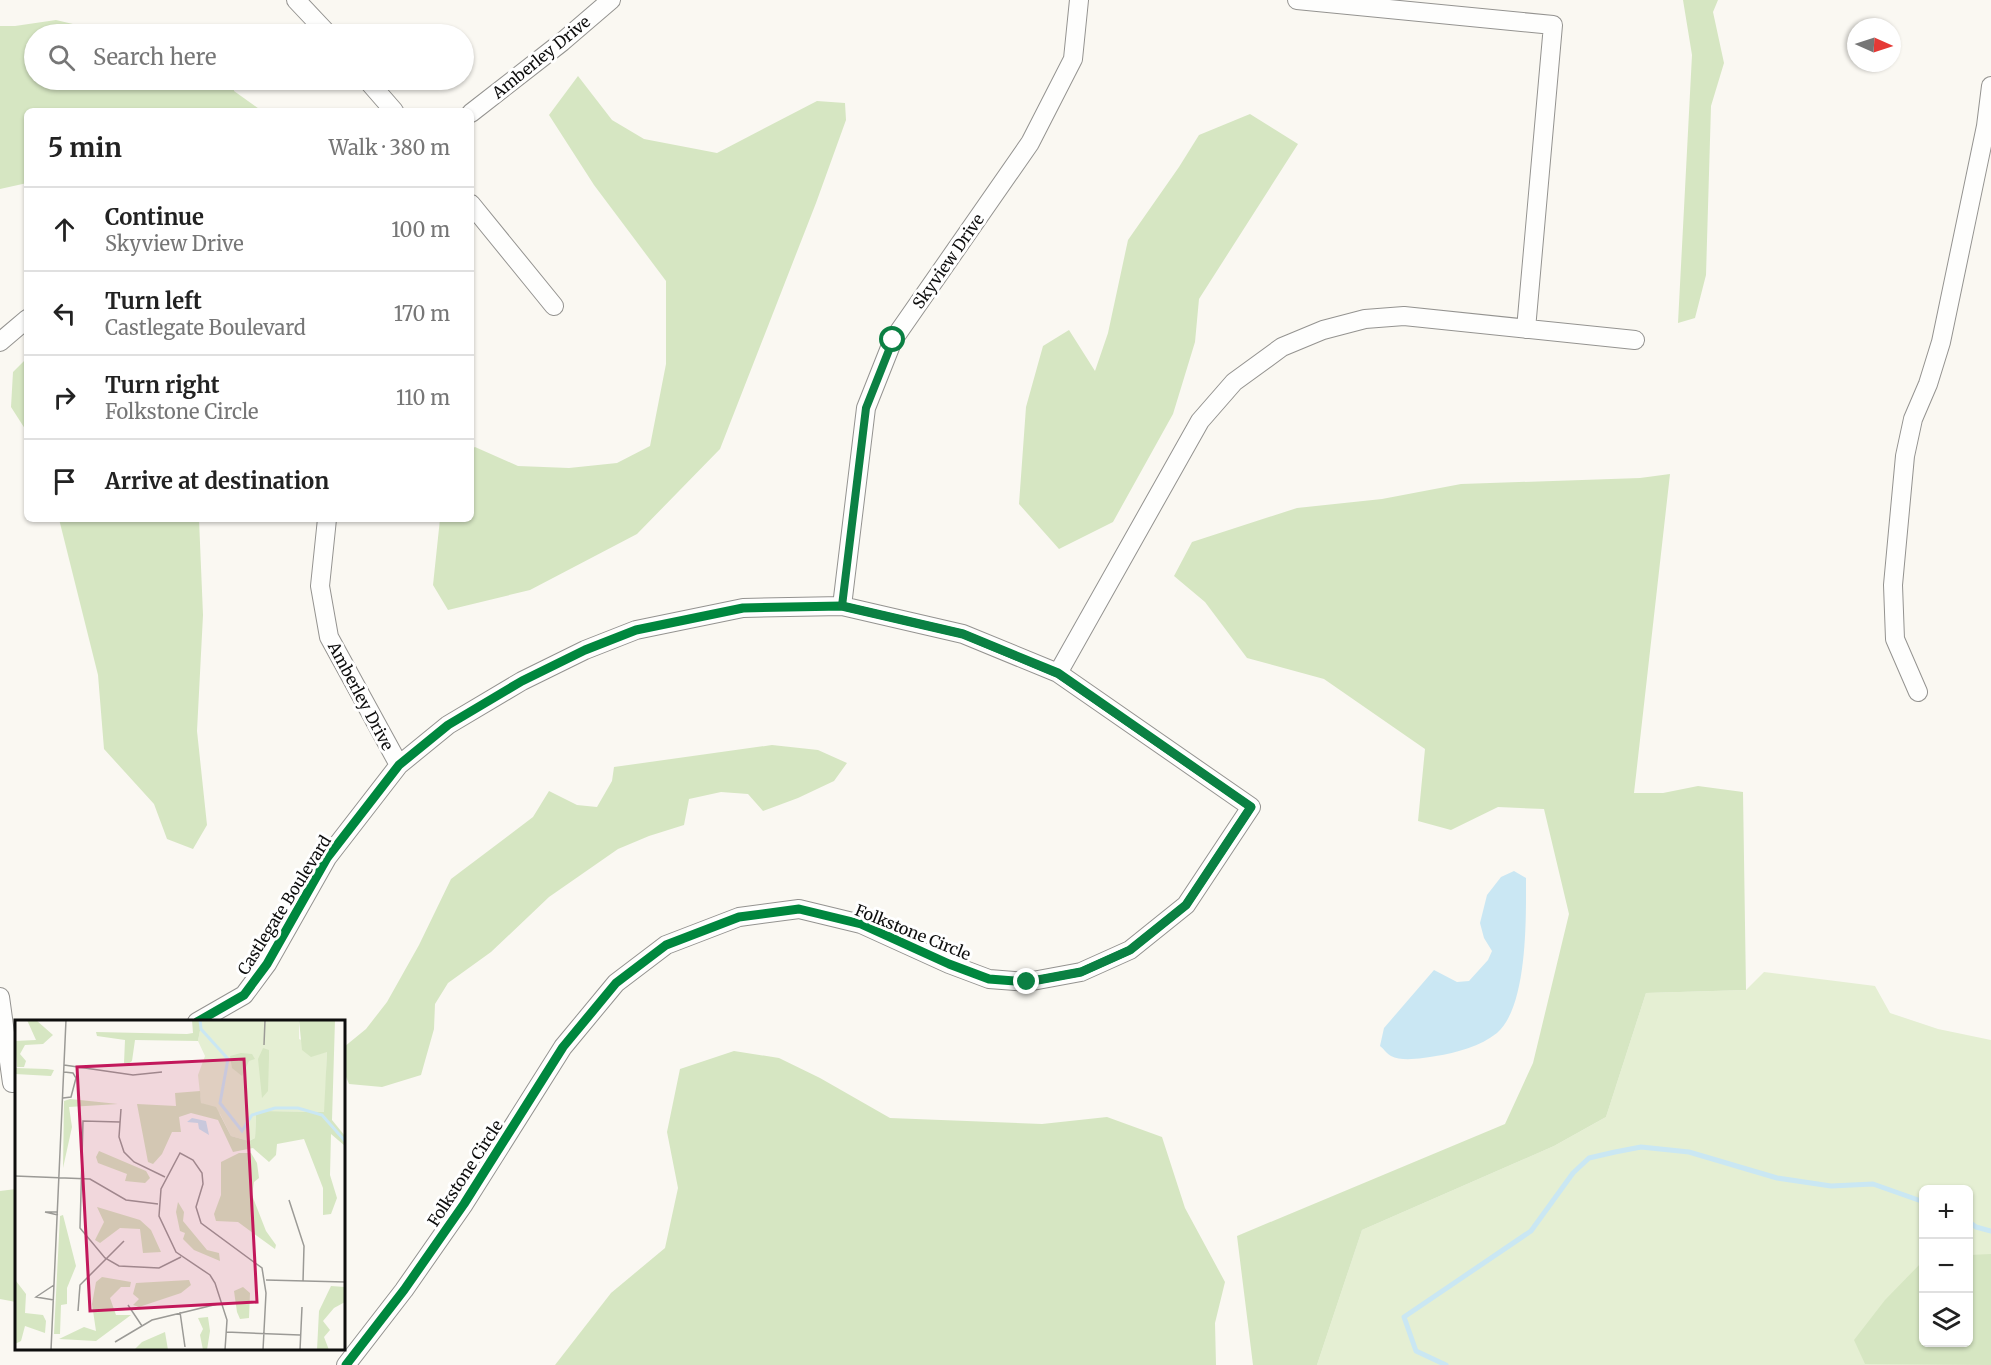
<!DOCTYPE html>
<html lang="en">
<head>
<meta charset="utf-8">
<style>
  body { margin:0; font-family:Merriweather,serif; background:#f6f6f6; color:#222 }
  .controls { position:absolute; right:18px; bottom:18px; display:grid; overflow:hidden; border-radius:9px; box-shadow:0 2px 4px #0004 }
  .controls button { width:54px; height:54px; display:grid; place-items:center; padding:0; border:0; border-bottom:2px solid #e0e0e0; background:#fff; color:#222; font:30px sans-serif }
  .compass { position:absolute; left:1847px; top:18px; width:54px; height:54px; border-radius:50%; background:#fff; box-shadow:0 2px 4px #0004; rotate:93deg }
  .stop { position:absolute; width:18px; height:18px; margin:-14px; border:4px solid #0b8043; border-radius:50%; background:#fff }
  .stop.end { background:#0b8043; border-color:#fff; box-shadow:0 2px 6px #0008 }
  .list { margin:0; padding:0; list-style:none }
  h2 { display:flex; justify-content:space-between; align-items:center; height:78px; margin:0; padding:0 24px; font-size:26px }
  h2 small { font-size:20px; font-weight:400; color:#767676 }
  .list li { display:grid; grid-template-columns:39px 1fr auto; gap:18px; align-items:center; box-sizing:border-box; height:84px; padding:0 24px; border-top:2px solid #e0e0e0 }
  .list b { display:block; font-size:22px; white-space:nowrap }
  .list p { margin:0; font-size:20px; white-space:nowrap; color:#767676 }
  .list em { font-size:20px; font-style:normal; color:#767676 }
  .icon { flex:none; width:33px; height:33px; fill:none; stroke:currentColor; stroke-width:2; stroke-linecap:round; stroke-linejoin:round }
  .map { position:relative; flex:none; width:1991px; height:1365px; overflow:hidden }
  .search { position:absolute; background:#fff; box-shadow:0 2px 4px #0004; left:24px; top:24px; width:450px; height:66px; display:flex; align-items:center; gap:15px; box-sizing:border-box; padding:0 21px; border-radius:33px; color:#767676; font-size:22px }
  .panel { position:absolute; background:#fff; box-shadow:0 2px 4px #0004; left:24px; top:108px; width:450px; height:414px; border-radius:9px }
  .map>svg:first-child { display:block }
  .green { fill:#e5efd3; fill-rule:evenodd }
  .forest { fill:#d6e6c2 }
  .water { fill:#cae7f3 }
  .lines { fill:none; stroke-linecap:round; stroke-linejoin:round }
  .stream { stroke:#cae7f3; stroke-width:5 }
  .minor-casing { stroke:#949390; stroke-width:20 }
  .minor { stroke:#fefefd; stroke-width:18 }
  .cycleway-casing { stroke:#fff; stroke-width:13 }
  .cycleway { stroke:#00873e; stroke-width:9 }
  .route { stroke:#0b8043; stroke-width:8 }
  .labels { text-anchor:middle; stroke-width:6; stroke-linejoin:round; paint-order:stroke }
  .street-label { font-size:16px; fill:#0d0d0d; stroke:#fff }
  .inset-river { fill:none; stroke:#cae7f3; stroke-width:3 }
  .inset-road { fill:none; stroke:#9b9a96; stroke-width:1.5 }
  .view { fill:#c2185b; fill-opacity:0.15; stroke:#c2185b; stroke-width:3 }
  .inset-edge { fill:none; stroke:#0d0d0d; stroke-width:3 }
</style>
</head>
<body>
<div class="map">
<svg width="1991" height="1365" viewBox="0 0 1991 1365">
  <rect width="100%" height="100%" fill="#faf8f2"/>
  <path class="green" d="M1764,972L1875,986L1890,1013L1938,1029L1991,1040V1365H1317L1362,1230L1554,1146L1606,1117L1646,993L1746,990ZM1924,1190H1968V1342H1924Z"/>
  <path class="forest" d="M1683,0H1718L1713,12L1724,63L1711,106L1706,275L1695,318L1678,323L1692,55Z
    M56,20L115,34H34V80H234V91L262,111H27V183L0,189V26H15Z
    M578,76L612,120L644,139L717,153L817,101L845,103L846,120L816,203L720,449L637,534L530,590L448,610L433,585L440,519H471V449L475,447L518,466L569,468L617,463L650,446L666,364V281L594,185L549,115Z
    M1250,114L1298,144L1199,299L1195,342L1173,414L1113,522L1059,549L1019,504L1026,407L1043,346L1069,330L1095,371L1108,333L1128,240L1179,167L1199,135Z
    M27,358V432L11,407L13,372Z
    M1670,474L1634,793H1663L1698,786L1743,792L1746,990L1646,993L1606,1117L1554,1146L1362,1230L1317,1365H1253L1237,1236L1505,1124L1533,1063L1569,914L1544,809L1498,807L1451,830L1418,821L1425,749L1324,679L1247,658L1205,602L1174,576L1192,542L1297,508L1382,499L1461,484L1640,478Z
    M59,519H199L203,615L197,731L207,825L193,849L167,839L154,804L104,749L98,675Z
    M772,745L818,750L847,763L834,781L798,798L763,811L748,794L721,792L689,799L684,825L649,836L618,849L549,897L491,952L448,983L435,1004L434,1029L421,1075L382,1087L349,1084L344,1072V1047L366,1029L387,1002L419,945L451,879L533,817L549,791L577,805L597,807L612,781L614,767Z
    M734,1051L779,1058L820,1078L890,1118L1042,1124L1107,1117L1162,1137L1185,1208L1225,1282L1215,1323L1216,1365H555L611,1293L665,1248L678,1188L667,1132L680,1069Z
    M16,1189V1302L0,1299V1191Z
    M1991,1254V1365L1865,1364L1854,1340L1885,1300L1921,1263H1923L1924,1342H1968L1969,1255Z"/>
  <path class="water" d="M1514,871L1526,878C1526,917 1528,1006 1497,1033C1481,1046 1456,1053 1436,1056C1424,1058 1402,1062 1391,1056C1387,1054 1384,1049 1380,1046L1384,1028L1434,970L1457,982L1469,981L1488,960L1492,951L1484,938L1480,923L1487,895L1501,877Z"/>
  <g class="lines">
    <path class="stream" d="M1968,1221L1976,1227L1991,1231
      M1446,1365L1416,1351L1404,1317L1531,1231L1573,1173L1589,1158L1615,1152L1641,1147L1689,1152L1777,1178L1831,1186L1873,1184L1924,1202"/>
    <g class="minor-casing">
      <path id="minor" d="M296,0L328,34
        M1297,0L1553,25L1526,329
        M367,80L394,111
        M471,113L562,42L611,0
        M471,204L554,306
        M0,342L27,319
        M327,519L320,586L329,637L399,765
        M842,606L866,408L893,340L1030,143L1073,59L1079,0
        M1058,673L1200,421L1234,382L1282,347L1323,330L1365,319L1404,316L1635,340
        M1918,692L1895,639L1893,585L1905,456L1913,419L1928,384L1941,342L1986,126L1991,86
        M0,997L12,1083
        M197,1022L244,995L267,964L327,858L399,765L448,725L522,681L585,650L636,630L743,608L842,606L963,634L1058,673L1251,807L1186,905L1130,950L1081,972L1027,982L989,979L949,964L861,924L799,909L739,917L666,945L616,983L563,1047L464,1204L404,1290L346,1365"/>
    </g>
    <use href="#minor" class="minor"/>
    <g class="cycleway-casing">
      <path id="cycleway" d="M197,1022L244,995L267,964L327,858L399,765L448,725L522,681L585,650L636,630L743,608L842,606L963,634L1058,673L1251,807L1186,905L1130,950L1081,972L1027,982L989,979L949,964L861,924L799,909L739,917L666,945L616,983L563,1047L464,1204L404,1290L346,1365"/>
    </g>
    <use href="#cycleway" class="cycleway"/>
  </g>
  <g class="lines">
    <path class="route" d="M893,340L866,408L842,606L963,634L1058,674L1251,807L1186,905L1130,950L1081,972L1027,982"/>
  </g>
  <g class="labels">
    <g class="street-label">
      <text transform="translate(541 57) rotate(-39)" y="6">Amberley Drive</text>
      <text transform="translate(948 261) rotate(-55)" y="6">Skyview Drive</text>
      <text transform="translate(361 696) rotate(62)" y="6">Amberley Drive</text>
      <text transform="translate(284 905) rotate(-58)" y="6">Castlegate Boulevard</text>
      <text transform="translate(913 932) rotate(22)" y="6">Folkstone Circle</text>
      <text transform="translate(465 1173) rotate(-57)" y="6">Folkstone Circle</text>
    </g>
  </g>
  <g transform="translate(15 1020)">
    <rect width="330" height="330" fill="#faf8f2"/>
    <path d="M187,0H284V19L312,31L310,92L247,91L241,95L240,118L234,121L216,116L205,94L186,83L183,55L190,36L183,21Z" fill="#e5efd3"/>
    <path d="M12,0H21L38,15L28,24L10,25L5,34L11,41L9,47H2L0,21L21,20ZM177,0H187L183,21L120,20L117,41L113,44L109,43L110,20L82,16L81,12L172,14L178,13ZM284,0H320L317,100L330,116V126L316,114L315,155L322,178L316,194L308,195V168L289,119L262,124L261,135L254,142L238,128L218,132L203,100L176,93L164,97L166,112H157L147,134L138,144L133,142L122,84L161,86L160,73L185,71L186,83L201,87L216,116L234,121L240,118L241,95L248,91L309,92L312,32L296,37L287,30ZM248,28L254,30V38L253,71L247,78L243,39ZM226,33L237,34L240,39L234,41L227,56L217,48L215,36ZM0,48L32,49L39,50L36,56L0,54ZM55,79L103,84L54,87L57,107L48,148L49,81ZM84,131L131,151L135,158L130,163L110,161L112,154L83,143L81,137ZM224,133H236L242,143L244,158L239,162L237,175L251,211L261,225L260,229L223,202L201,201L199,194L206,175V142ZM163,182L169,192L168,201L192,230L204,233L205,241L179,230L168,219L170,213L165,211L161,192ZM82,187L125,200L136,210L146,232L128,233L125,209L105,208L85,223L80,220L89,202ZM48,195L61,246L52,268V284L46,285L45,314H39L45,196ZM87,257L116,262L115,267H106L95,278L101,295H116L81,321L44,319L69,307L81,311L77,284L81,262ZM174,260L176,265L166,273L124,287L118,285L124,279L118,274L121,263ZM1,261L11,274L10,293L28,295L31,301L30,313L10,306L6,321L0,324ZM316,266L330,267V282L319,288L308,301L315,310L309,317L314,330H302L304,291ZM228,267L235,273L234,298L225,299L222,292L219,271ZM193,297L195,311L192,330H188L185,315L188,309L183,298ZM150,312L153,330H119L127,322Z" fill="#d6e6c2"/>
    <path d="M177,98L191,101L194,115L184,109L183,103L172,102Z" fill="#cae7f3"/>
    <path class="inset-river" d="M185,0L186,9L213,39L205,83L227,111L237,95L260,88H283L307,95L330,121"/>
    <path class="inset-road" d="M249,25L250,0M49,45L118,55L147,52M48,78L56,77L61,58L58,53L49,52M106,89L104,117L109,132L119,142L150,157M105,102L68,101L65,208L90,238L104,246L144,248L166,237M0,156L75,159L111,180L143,184M274,180L289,226L288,262M43,195L30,192H43M251,260L330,262M39,280L21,277L39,265M113,285L127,306M63,291L65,265L109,221M165,292L170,327M211,312L285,315M100,322L137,300L207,283M36,330L51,0M210,330L212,300L200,263L195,255L161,232L144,196L146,169L165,133L178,140L187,153L188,164L181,187L186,203L247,248L251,273L248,330M285,330L287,287"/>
    <path class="view" d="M229,39L242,282L75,291L62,47Z"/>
    <rect width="330" height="330" class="inset-edge"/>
  </g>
</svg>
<div class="controls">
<button>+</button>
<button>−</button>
<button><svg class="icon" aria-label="layers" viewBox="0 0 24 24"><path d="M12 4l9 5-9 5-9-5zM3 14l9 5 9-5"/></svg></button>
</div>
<svg class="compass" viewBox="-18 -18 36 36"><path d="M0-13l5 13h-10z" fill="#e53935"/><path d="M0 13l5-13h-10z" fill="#767676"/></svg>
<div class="stop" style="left:893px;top:340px"></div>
<div class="stop end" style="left:1027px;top:982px"></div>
<div class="search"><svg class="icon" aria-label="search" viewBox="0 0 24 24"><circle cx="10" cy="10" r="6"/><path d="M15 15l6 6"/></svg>Search here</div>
<section class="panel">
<h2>5 min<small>Walk · 380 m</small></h2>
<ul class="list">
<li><svg class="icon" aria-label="ahead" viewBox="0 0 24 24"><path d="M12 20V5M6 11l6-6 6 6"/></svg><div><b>Continue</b><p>Skyview Drive</p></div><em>100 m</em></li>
<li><svg class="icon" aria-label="left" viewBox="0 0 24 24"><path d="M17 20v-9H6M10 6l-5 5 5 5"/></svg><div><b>Turn left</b><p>Castlegate Boulevard</p></div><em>170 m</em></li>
<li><svg class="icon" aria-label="right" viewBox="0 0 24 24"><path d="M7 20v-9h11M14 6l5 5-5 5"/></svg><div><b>Turn right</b><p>Folkstone Circle</p></div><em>110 m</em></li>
<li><svg class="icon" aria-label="arrive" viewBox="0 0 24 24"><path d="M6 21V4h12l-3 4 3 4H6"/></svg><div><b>Arrive at destination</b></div></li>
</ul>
</section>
</div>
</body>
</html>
